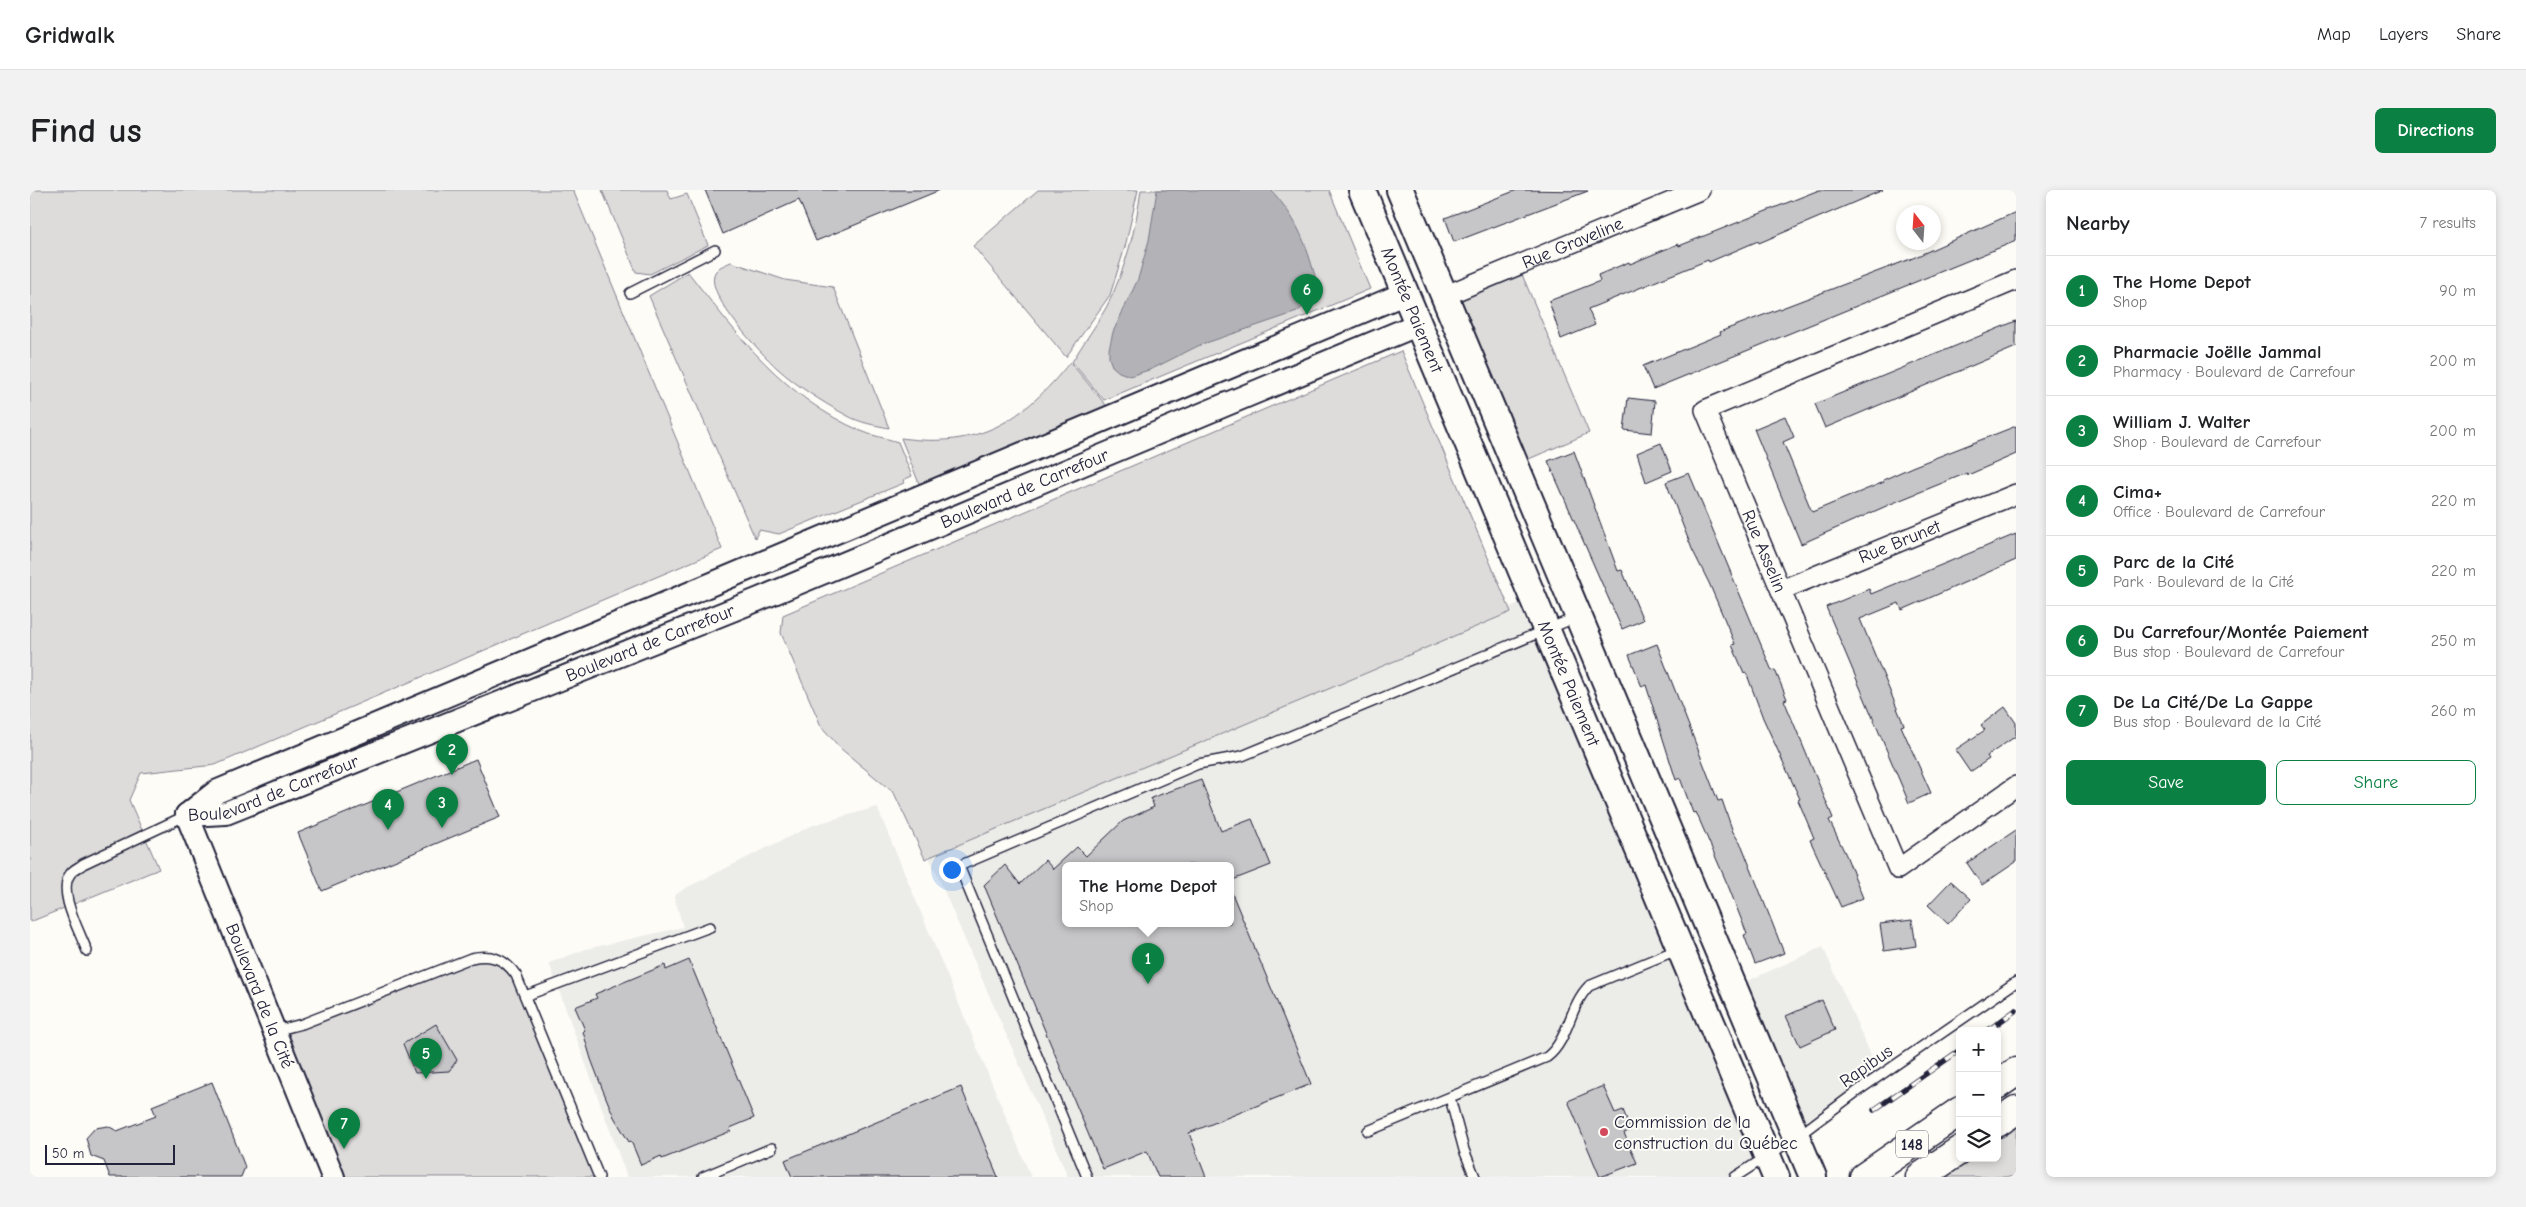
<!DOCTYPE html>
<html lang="en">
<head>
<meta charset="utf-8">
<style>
  body { margin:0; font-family:"Comic Neue",sans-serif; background:#f2f2f2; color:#202124 }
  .controls { position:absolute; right:15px; bottom:15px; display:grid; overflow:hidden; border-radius:8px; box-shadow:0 2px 8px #0003 }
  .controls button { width:45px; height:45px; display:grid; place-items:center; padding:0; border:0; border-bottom:1px solid #e0e0e0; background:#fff; color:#202124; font:25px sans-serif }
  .compass { position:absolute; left:1866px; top:15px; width:45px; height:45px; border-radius:50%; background:#fff; box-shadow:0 2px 8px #0003; rotate:343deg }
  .scale { position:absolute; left:15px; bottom:12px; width:130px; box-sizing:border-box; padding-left:5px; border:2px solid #22223b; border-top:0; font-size:14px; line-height:18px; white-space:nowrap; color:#22223b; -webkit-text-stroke:4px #fdfcf7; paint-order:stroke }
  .you { position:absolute; left:921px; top:679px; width:18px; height:18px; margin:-12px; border:4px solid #fff; border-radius:50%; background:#1a73e8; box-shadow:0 0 0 8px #1a73e833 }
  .badge { display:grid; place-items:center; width:32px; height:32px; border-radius:50%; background:#0b8043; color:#fff; font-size:16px; font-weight:700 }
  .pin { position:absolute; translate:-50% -41px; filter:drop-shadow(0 1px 2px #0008) }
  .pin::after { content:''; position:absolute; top:26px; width:18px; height:15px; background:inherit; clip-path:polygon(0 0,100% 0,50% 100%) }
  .popup { position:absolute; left:1032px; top:672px; width:172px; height:65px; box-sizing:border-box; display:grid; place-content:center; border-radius:8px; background:#fff; filter:drop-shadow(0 1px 4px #0005); font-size:16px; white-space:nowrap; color:#757577 }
  .popup b { font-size:19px; color:#202124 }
  .popup::after { content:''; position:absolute; left:50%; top:100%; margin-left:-10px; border:10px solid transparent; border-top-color:#fff }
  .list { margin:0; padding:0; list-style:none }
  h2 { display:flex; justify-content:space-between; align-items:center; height:65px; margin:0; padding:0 20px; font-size:21px }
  h2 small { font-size:16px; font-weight:400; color:#757577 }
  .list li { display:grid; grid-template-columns:32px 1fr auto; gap:15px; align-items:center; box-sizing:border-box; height:70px; padding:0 20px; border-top:1px solid #e0e0e0 }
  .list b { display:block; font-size:19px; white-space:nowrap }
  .list p { margin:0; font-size:16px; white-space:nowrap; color:#757577 }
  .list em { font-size:16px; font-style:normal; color:#757577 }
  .actions { display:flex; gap:10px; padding:15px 20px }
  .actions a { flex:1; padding:11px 0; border:1px solid #0b8043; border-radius:8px; text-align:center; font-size:18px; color:#0b8043 }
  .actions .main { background:#0b8043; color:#fff }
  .icon { flex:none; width:28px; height:28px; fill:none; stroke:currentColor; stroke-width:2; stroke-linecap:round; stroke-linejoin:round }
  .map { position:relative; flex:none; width:1986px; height:987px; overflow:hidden; border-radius:8px }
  header { display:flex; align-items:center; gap:30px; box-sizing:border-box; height:70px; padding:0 25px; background:#fff; border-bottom:1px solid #e0e0e0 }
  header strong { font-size:24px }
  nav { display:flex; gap:28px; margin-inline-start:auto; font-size:18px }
  .intro { display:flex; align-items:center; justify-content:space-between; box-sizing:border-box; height:120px; padding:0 30px }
  h1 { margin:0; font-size:35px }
  .button { padding:12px 22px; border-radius:8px; background:#0b8043; color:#fff; font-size:18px; font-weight:700 }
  main { display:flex; gap:30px; padding:0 30px }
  aside { flex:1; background:#fff; border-radius:8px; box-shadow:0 2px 8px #0003 }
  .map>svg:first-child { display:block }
  .built { fill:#ecece9; fill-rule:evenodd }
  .green { fill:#dddcdb; stroke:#807f8b }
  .water { fill:#b2b2b7; stroke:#787885 }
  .building { fill:#c6c6c8; stroke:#22223b }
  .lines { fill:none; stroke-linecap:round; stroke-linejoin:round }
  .service-casing { stroke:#22223b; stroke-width:12 }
  .minor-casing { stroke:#22223b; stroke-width:22 }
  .tertiary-casing { stroke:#22223b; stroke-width:26 }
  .secondary-casing { stroke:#22223b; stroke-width:30 }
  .primary-casing { stroke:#22223b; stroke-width:31 }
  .service { stroke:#fdfcf7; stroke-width:9 }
  .minor { stroke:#fdfcf7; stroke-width:19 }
  .tertiary { stroke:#fdfcf7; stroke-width:22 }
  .secondary { stroke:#fdfcf7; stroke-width:26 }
  .primary { stroke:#fdfcf7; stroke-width:28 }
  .rail-casing { stroke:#22223b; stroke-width:5.5 }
  .rail { stroke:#fdfcf7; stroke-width:4; stroke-dasharray:11; stroke-linecap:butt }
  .poi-dot { fill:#d1495b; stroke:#fdfcf7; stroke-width:2 }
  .labels { text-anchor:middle; stroke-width:4; stroke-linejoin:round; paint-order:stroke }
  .shield { fill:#fdfcf7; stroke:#646373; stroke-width:1 }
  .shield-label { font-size:16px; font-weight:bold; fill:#22223b }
  .street-label { font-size:18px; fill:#22223b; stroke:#fdfcf7 }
  .poi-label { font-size:18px; fill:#22223b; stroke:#fdfcf7; text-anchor:start }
</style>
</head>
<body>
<header>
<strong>Gridwalk</strong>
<nav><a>Map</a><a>Layers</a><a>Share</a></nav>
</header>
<div class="intro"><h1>Find us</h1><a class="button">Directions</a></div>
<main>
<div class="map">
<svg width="1986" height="987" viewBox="0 0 1986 987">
  <rect width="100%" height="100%" fill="#fdfcf7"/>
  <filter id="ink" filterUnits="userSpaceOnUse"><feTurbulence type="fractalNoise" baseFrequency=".02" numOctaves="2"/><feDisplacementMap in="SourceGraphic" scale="10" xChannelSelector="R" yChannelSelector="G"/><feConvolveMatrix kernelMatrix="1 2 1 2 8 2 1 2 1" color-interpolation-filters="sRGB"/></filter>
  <g filter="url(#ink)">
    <path class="built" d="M1504,407L1736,966L1705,987H1038L897,662ZM1036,675H1200V733H1036Z
      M847,617L1001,987H597L519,773L556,759L653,737L644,706L654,699L783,635Z
      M1793,757L1841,865L1829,900L1768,946L1713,793Z"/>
    <path class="green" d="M0,0H543L692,359L185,575L111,583L99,610L129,679L0,732Z
      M572,0H637L641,9L657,4L678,55L620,84L606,82Z
      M1008,0H1108L1095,57L1080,105L1036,167L943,56Z
      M1111,0H1299L1340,99L1074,210L1042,172C1053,153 1067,135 1077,116C1095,81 1106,38 1111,0Z
      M701,72L755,90L803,97L859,238C844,235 830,233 816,225C792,212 767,196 747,178C731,163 677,107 684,85C686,77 695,75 701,72Z
      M1488,75L1559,243L1485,275L1414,106Z
      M658,82C707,145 756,209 831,241C842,246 856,248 868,252L882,286L873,290L874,293L749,344L729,340L725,348L619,106Z
      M1371,161L1481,422L895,669L864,603L810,558L791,536L751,443L753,425Z
      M1040,172L1085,226L894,306L871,248C949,259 993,231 1040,172Z
      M441,768L478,774L569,987H302L243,841Z
      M1986,920V987H1896L1930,968H1967V933Z"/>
    <path class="water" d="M1127,0H1241C1270,32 1276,55 1288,96L1287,104L1267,122L1170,155L1122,179L1100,186L1089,182L1082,176L1079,168V159L1083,142L1108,89L1119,50Z"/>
    <path class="building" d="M675,0H910L786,51L769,10L693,44Z
      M1487,0L1558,1L1424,52L1415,28Z
      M1789,0H1853L1729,53L1728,51L1679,72L1678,70L1558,119L1565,135L1531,149L1519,111L1570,91L1568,85L1599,72L1600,74L1648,54L1649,56Z
      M1986,22V51L1623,199L1613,176L1691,144L1690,142L1697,139L1883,68Z
      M1986,131V157L1795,238L1785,214Z
      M1598,208L1625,211L1622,243L1594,240Z
      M1755,226L1764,247L1753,252L1782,322L1854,292L1853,290L1882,277L1986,236V264L1938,285L1937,283L1863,313L1771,354L1724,239Z
      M1631,253L1642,281L1616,292L1607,263Z
      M1544,261L1588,381L1592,380L1613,430L1592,439L1518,271Z
      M1659,283L1742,481L1745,480L1757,509L1754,510L1803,628L1799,630L1816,665L1833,708L1811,717L1780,650L1784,648L1768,610L1770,609L1733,528L1716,482L1714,483L1702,455L1705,454L1679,393L1662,359L1636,292Z
      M1986,344V370L1872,420L1869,413L1830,429L1874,535L1871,536L1901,603L1879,613L1796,417L1839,399L1841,404Z
      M1627,454L1688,611L1692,610L1703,642L1712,656L1754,763L1725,774L1714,745L1717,744L1699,698L1666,622L1663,623L1650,588L1646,590L1616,495L1612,497L1599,465Z
      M1975,517L1986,533V546L1957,566L1959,569L1940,582L1925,560L1955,540L1951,535Z
      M446,569L470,627L292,701L268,643Z
      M1171,590L1191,641L1222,629L1241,675L1200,691V675H1036V733H1200L1201,701L1281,894L1159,943L1176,987H1128L1117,961L1073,979L954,695L975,675L990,694L1015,670L1023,679L1047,657L1056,666L1093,631L1124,617L1121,608Z
      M1986,640V672L1952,695L1937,673Z
      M1921,691L1941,709L1918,734L1898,715Z
      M1882,730L1886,756L1854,761L1850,734Z
      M659,770L724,928L700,938L701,941L632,969L631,966L611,975L601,951L599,952L584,927L572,898L561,869L553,842L555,840L545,817L567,808L565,804L635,775L636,780Z
      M1792,810L1805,840L1770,856L1756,826Z
      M406,834L427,870L419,881L385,883L373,854Z
      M182,892L215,977L211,987H80L74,971L61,966L56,948L65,938L78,936L87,941L126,926L122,916Z
      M1573,896L1585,923L1593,920L1601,940L1594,943L1607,973L1570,987L1538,911Z
      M931,897L968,987H762L755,970Z"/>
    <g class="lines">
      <g class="service-casing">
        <path id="service" d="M600,103L685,60
          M57,761C50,742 26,700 41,683C44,679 50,677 53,674L157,625
          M495,806L680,737
          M245,841L272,834L441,768C461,764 474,768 486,785L569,987
          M1420,908L1434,960L1445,987
          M1338,941L1517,867C1539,850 1539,816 1559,796L1649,759
          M673,987L742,958
          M1057,987L929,676L1168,574L1212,566L1547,427
          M1705,987L1768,946L1829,900L1986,792"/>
      </g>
      <g class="minor-casing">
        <g id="minor">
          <path id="s1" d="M1986,90L1675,220L1868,679L1986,596"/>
          <path id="s2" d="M1414,106L1670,0"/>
          <path id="s3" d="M1751,400L1986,304"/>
        </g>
      </g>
      <g class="tertiary-casing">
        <g id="tertiary">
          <path id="s4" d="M157,625L196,623L727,410L1389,134"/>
          <path d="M157,625L186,602L1376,103"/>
          <path id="s5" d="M157,625L303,987"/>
        </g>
      </g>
      <g class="secondary-casing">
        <g id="secondary">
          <path id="s6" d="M1332,0L1746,987"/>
          <path d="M1370,0L1783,987"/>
        </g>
      </g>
      <g class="primary-casing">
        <path id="primary" d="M1967,895L1986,882
          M1967,933L1986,920
          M1834,987L1930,921
          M1890,987L1930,960"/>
      </g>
      <use href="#service" class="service"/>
      <use href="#minor" class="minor"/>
      <use href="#tertiary" class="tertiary"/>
      <use href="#secondary" class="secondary"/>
      <use href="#primary" class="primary"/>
      <g class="rail-casing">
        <path id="rail" d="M1957,841L1986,820
          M1844,920L1930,860"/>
      </g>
      <use href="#rail" class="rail"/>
    </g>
  </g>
  <circle class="poi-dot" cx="1574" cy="942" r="5"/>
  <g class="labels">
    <rect class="shield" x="1866" y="940.5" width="32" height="27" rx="4"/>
    <g class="shield-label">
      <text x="1882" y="960">148</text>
    </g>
    <g class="street-label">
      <text dy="6" stroke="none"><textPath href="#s2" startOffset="139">Rue Graveline</textPath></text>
      <text dy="6" stroke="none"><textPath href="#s6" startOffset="130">Montée Paiement</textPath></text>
      <text dy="6" stroke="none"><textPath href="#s4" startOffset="901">Boulevard de Carrefour</textPath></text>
      <text dy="6" stroke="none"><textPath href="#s3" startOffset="128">Rue Brunet</textPath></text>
      <text dy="6" stroke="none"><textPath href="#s1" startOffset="490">Rue Asselin</textPath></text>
      <text dy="6" stroke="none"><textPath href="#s4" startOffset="496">Boulevard de Carrefour</textPath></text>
      <text dy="6" stroke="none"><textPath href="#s6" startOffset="535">Montée Paiement</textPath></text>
      <text dy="6" stroke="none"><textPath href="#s4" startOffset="91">Boulevard de Carrefour</textPath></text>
      <text dy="6" stroke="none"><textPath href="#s5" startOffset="195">Boulevard de la Cité</textPath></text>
      <text transform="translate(1836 876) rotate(-35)" y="6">Rapibus</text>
    </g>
    <g class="poi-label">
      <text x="1584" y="938">Commission de la<tspan x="1584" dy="21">construction du Québec</tspan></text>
    </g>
  </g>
</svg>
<div class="controls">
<button>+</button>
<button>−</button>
<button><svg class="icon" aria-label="layers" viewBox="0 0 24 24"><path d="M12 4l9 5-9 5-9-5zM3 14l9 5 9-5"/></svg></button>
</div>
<svg class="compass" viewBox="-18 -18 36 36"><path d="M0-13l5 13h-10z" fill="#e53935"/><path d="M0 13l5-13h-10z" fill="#757577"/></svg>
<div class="scale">50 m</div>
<div class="you"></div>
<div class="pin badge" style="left:1118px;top:794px">1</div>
<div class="popup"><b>The Home Depot</b>Shop</div>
<div class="pin badge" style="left:422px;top:585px">2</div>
<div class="pin badge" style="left:412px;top:638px">3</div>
<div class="pin badge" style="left:358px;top:640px">4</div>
<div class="pin badge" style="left:396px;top:889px">5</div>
<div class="pin badge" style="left:1277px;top:125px">6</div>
<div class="pin badge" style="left:314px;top:959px">7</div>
</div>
<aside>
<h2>Nearby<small>7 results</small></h2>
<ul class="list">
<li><span class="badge">1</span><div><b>The Home Depot</b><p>Shop</p></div><em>90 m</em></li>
<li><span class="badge">2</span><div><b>Pharmacie Joëlle Jammal</b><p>Pharmacy · Boulevard de Carrefour</p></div><em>200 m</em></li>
<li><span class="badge">3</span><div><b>William J. Walter</b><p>Shop · Boulevard de Carrefour</p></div><em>200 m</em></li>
<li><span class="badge">4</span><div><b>Cima+</b><p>Office · Boulevard de Carrefour</p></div><em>220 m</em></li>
<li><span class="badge">5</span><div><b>Parc de la Cité</b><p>Park · Boulevard de la Cité</p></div><em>220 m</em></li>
<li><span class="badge">6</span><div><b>Du Carrefour/Montée Paiement</b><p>Bus stop · Boulevard de Carrefour</p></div><em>250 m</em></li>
<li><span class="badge">7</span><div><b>De La Cité/De La Gappe</b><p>Bus stop · Boulevard de la Cité</p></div><em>260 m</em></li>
</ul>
<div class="actions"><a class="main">Save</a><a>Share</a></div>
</aside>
</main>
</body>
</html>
